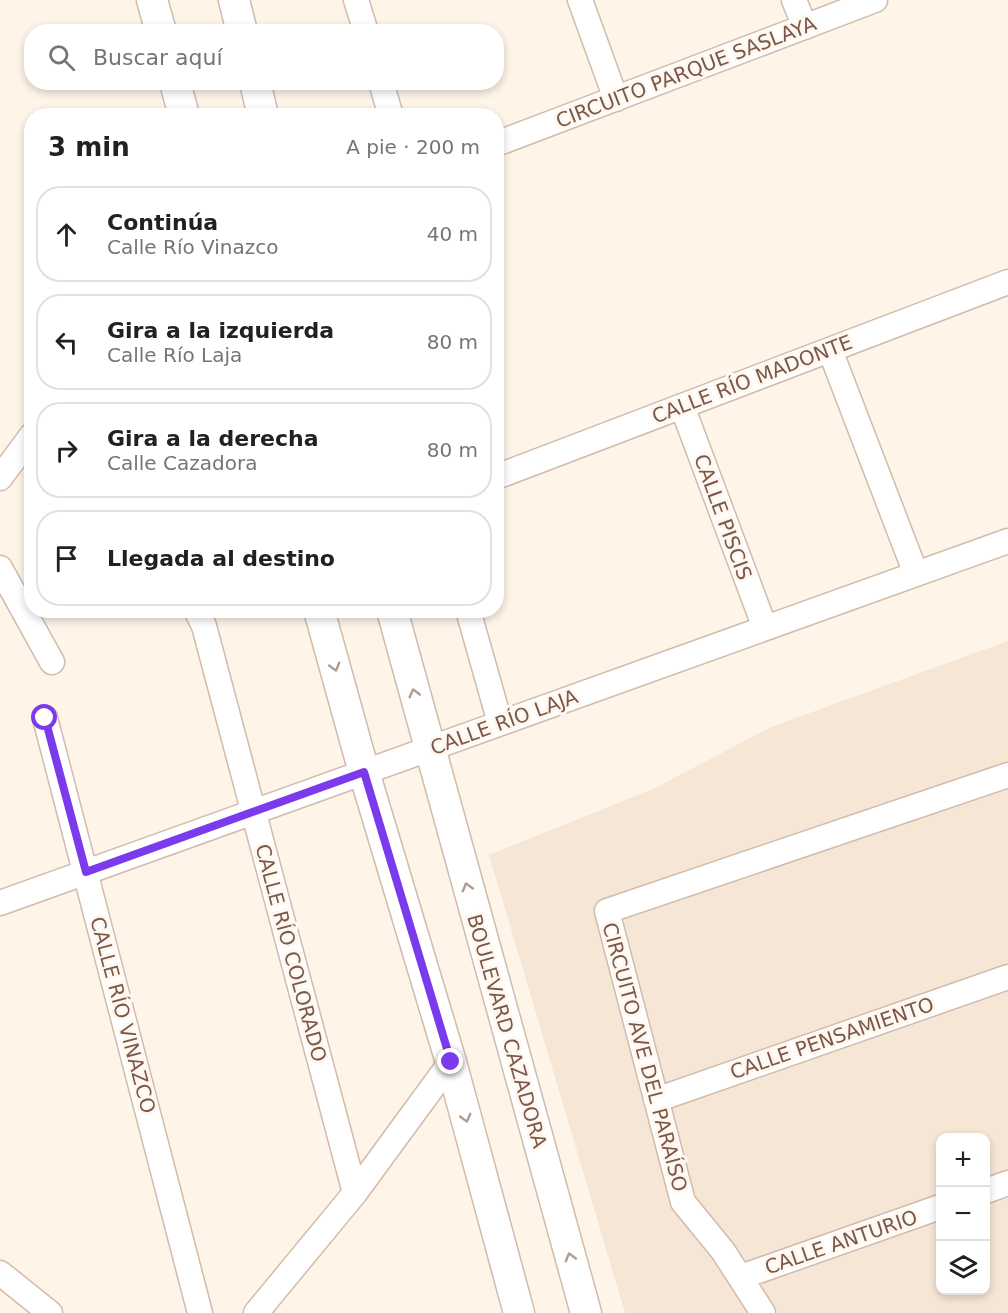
<!DOCTYPE html>
<html lang="es">
<head>
<meta charset="utf-8">
<style>
  body { margin:0; font-family:"DejaVu Sans",sans-serif; background:#f2f2f2; color:#202124 }
  .controls { position:absolute; right:18px; bottom:18px; display:grid; overflow:hidden; border-radius:12px; box-shadow:0 3px 9px #0003 }
  .controls button { width:54px; height:54px; display:grid; place-items:center; padding:0; border:0; border-bottom:2px solid #e0e0e0; background:#fff; color:#202124; font:30px sans-serif }
  .stop { position:absolute; width:18px; height:18px; margin:-14px; border:4px solid #7c3aed; border-radius:50%; background:#fff }
  .stop.end { background:#7c3aed; border-color:#fff; box-shadow:0 2px 6px #0008 }
  .list { margin:0; padding:0; list-style:none }
  h2 { display:flex; justify-content:space-between; align-items:center; height:78px; margin:0; padding:0 24px; font-size:26px }
  h2 small { font-size:20px; font-weight:400; color:#757577 }
  .list li { display:grid; grid-template-columns:39px 1fr auto; gap:18px; align-items:center; box-sizing:border-box; height:96px; margin:0 12px 12px; padding:0 12px; border:2px solid #e0e0e0; border-radius:24px }
  .list b { display:block; font-size:22px; white-space:nowrap }
  .list p { margin:0; font-size:20px; white-space:nowrap; color:#757577 }
  .list em { font-size:20px; font-style:normal; color:#757577 }
  .icon { flex:none; width:33px; height:33px; fill:none; stroke:currentColor; stroke-width:2; stroke-linecap:round; stroke-linejoin:round }
  .map { position:relative; flex:none; width:1008px; height:1313px; overflow:hidden }
  .search { position:absolute; background:#fff; box-shadow:0 3px 9px #0003; left:24px; top:24px; width:480px; height:66px; display:flex; align-items:center; gap:15px; box-sizing:border-box; padding:0 21px; border-radius:24px; color:#757577; font-size:22px }
  .panel { position:absolute; background:#fff; box-shadow:0 3px 9px #0003; left:24px; top:108px; width:480px; height:510px; border-radius:24px }
  .map>svg:first-child { display:block }
  .residential { fill:#f6e6d6; fill-rule:evenodd }
  .lines { fill:none; stroke-linecap:round; stroke-linejoin:round }
  .minor-casing { stroke:#d2bbac; stroke-width:27 }
  .tertiary-casing { stroke:#d2bbac; stroke-width:33 }
  .minor { stroke:#fff; stroke-width:24 }
  .tertiary { stroke:#fff; stroke-width:30 }
  .oneway { stroke:#b09b92 }
  .route { stroke:#7c3aed; stroke-width:8 }
  .labels { text-anchor:middle; stroke-width:6; stroke-linejoin:round; paint-order:stroke }
  .street-label { font-size:20px; fill:#7b5849; stroke:#fff8f0 }
</style>
</head>
<body>
<div class="map">
<svg width="1008" height="1313" viewBox="0 0 1008 1313">
  <rect width="100%" height="100%" fill="#fef4e8"/>
  <path class="residential" d="M1008,641V1313H625L489,855L655,788L771,727ZM940,1138H986V1290H940Z"/>
  <g class="lines">
    <g class="minor-casing">
      <path id="minor" d="M356,0L366,32
        M580,0L616,99
        M794,0L805,27
        M381,82L391,116
        M496,144L875,0
        M830,350L916,574
        M682,406L765,628
        M496,477L1008,282
        M0,478L32,435
        M0,568L52,662
        M196,610L204,626L355,1193
        M468,610L500,723
        M45,718L200,1313
        M0,903L1008,541
        M656,1100L1008,977
        M986,1191L1008,1183
        M0,1273L50,1313
        M741,1277L940,1207
        M256,1313L355,1193L451,1062
        M763,1313L723,1251L683,1202L607,911L1008,775"/>
    </g>
    <g class="tertiary-casing">
      <path id="tertiary" d="M152,0L161,32
        M234,0L242,32
        M175,82L184,116
        M255,82L263,116
        M319,610L364,772L451,1062L519,1313
        M392,610L586,1313"/>
    </g>
    <use href="#minor" class="minor"/>
    <use href="#tertiary" class="tertiary"/>
  </g>
  <defs><path id="oneway-chevron" d="M-2-3.5L2.5 0L-2 3.5" fill="none" stroke-width="1.6" stroke-linecap="round" stroke-linejoin="round" transform="scale(1.5)"/></defs>
  <g class="oneway">
    <use href="#oneway-chevron" transform="translate(335 667) rotate(74)"/>
    <use href="#oneway-chevron" transform="translate(414 693) rotate(-105)"/>
    <use href="#oneway-chevron" transform="translate(467 887) rotate(-106)"/>
    <use href="#oneway-chevron" transform="translate(466 1118) rotate(75)"/>
    <use href="#oneway-chevron" transform="translate(570 1257) rotate(-106)"/>
  </g>
  <g class="lines">
    <path class="route" d="M45,718L86,872L364,772L451,1062"/>
  </g>
  <g class="labels">
    <g class="street-label">
      <text transform="translate(686 72) rotate(-21)" y="7">CIRCUITO PARQUE SASLAYA</text>
      <text transform="translate(752 379) rotate(-21)" y="7">CALLE RÍO MADONTE</text>
      <text transform="translate(723 517) rotate(70)" y="7">CALLE PISCIS</text>
      <text transform="translate(504 722) rotate(-20)" y="7">CALLE RÍO LAJA</text>
      <text transform="translate(291 953) rotate(75)" y="7">CALLE RÍO COLORADO</text>
      <text transform="translate(123 1015) rotate(75)" y="7">CALLE RÍO VINAZCO</text>
      <text transform="translate(507 1031) rotate(74)" y="7">BOULEVARD CAZADORA</text>
      <text transform="translate(832 1038) rotate(-19)" y="7">CALLE PENSAMIENTO</text>
      <text transform="translate(645 1057) rotate(75)" y="7">CIRCUITO AVE DEL PARAÍSO</text>
      <text transform="translate(841 1242) rotate(-19)" y="7">CALLE ANTURIO</text>
    </g>
  </g>
</svg>
<div class="controls">
<button>+</button>
<button>−</button>
<button><svg class="icon" aria-label="layers" viewBox="0 0 24 24"><path d="M12 4l9 5-9 5-9-5zM3 14l9 5 9-5"/></svg></button>
</div>
<div class="stop" style="left:45px;top:718px"></div>
<div class="stop end" style="left:451px;top:1062px"></div>
<div class="search"><svg class="icon" aria-label="search" viewBox="0 0 24 24"><circle cx="10" cy="10" r="6"/><path d="M15 15l6 6"/></svg>Buscar aquí</div>
<section class="panel">
<h2>3 min<small>A pie · 200 m</small></h2>
<ul class="list">
<li><svg class="icon" aria-label="ahead" viewBox="0 0 24 24"><path d="M12 20V5M6 11l6-6 6 6"/></svg><div><b>Continúa</b><p>Calle Río Vinazco</p></div><em>40 m</em></li>
<li><svg class="icon" aria-label="left" viewBox="0 0 24 24"><path d="M17 20v-9H6M10 6l-5 5 5 5"/></svg><div><b>Gira a la izquierda</b><p>Calle Río Laja</p></div><em>80 m</em></li>
<li><svg class="icon" aria-label="right" viewBox="0 0 24 24"><path d="M7 20v-9h11M14 6l5 5-5 5"/></svg><div><b>Gira a la derecha</b><p>Calle Cazadora</p></div><em>80 m</em></li>
<li><svg class="icon" aria-label="arrive" viewBox="0 0 24 24"><path d="M6 21V4h12l-3 4 3 4H6"/></svg><div><b>Llegada al destino</b></div></li>
</ul>
</section>
</div>
</body>
</html>
